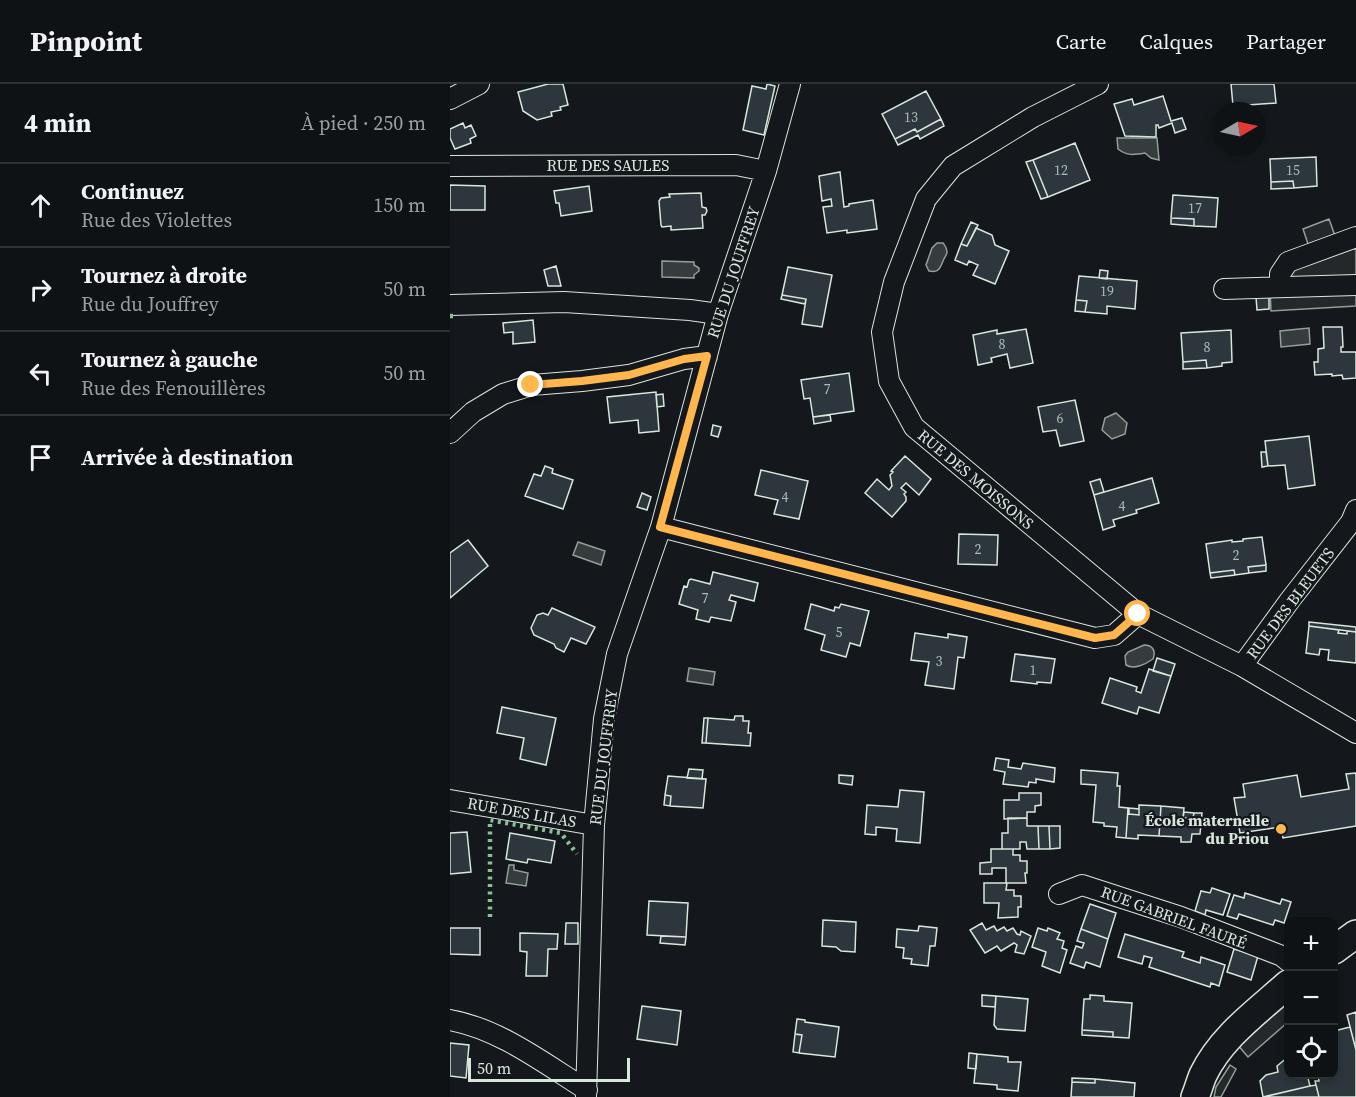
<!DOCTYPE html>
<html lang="fr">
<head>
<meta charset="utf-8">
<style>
  body { margin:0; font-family:"Source Serif 4",serif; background:#1d2022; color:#f1f3f6 }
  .controls { position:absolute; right:18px; bottom:18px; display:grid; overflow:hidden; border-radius:12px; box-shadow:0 3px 9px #0003 }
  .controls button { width:54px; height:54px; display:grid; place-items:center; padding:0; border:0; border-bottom:2px solid #2f3234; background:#0f1215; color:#f1f3f6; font:30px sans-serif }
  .compass { position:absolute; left:762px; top:18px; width:54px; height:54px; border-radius:50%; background:#0f1215; box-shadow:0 3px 9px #0003; rotate:81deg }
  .scale { position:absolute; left:18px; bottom:15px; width:162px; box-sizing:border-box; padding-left:6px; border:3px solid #d8e6dc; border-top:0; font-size:16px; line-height:21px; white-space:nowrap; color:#d8e6dc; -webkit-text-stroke:4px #14181c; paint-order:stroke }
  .stop { position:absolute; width:18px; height:18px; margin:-14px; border:4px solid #ffb74d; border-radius:50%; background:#fff }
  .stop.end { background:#ffb74d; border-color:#fff; box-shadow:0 2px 6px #0008 }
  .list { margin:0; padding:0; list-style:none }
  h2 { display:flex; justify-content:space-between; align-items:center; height:78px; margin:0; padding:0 24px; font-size:26px }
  h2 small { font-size:20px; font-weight:400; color:#9b9ea0 }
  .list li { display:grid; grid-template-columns:39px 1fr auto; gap:18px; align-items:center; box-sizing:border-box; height:84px; padding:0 24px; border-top:2px solid #2f3234 }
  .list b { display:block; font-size:22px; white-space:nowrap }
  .list p { margin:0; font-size:20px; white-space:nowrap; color:#9b9ea0 }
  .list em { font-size:20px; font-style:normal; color:#9b9ea0 }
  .icon { flex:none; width:33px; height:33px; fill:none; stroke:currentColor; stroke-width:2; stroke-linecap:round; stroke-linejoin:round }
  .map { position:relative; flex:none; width:906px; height:1013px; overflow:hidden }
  header { display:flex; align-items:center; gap:36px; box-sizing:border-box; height:84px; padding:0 30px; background:#0f1215; border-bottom:2px solid #2f3234 }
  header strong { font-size:28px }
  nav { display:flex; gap:33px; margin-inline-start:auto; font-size:21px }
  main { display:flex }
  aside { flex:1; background:#0f1215 }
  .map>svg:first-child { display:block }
  .parking { fill:#24282b; stroke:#939e99; stroke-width:1.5 }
  .water { fill:#363b3e; stroke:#939e99; stroke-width:1.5 }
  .building { fill:#2c363c; stroke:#d8e6dc; stroke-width:1.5 }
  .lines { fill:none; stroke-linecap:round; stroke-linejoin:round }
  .minor-casing { stroke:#d8e6dc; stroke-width:22 }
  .secondary-casing { stroke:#d8e6dc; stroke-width:30 }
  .minor { stroke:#14181c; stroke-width:20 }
  .secondary { stroke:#14181c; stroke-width:27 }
  .hedge { stroke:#8ac095; stroke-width:4.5; stroke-dasharray:3 4.5; stroke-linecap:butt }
  .route { stroke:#ffb74d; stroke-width:8 }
  .poi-dot { fill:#ffb74d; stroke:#14181c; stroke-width:2 }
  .labels { text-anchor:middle; stroke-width:4.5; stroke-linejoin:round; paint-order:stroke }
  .number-label { font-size:14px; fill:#adbab4 }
  .street-label { font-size:16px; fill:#d8e6dc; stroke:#14181c }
  .poi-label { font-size:16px; font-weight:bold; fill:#d8e6dc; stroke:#14181c; text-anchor:end }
</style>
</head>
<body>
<header>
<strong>Pinpoint</strong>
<nav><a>Carte</a><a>Calques</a><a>Partager</a></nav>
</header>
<main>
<aside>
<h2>4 min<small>À pied · 250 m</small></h2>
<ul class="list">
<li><svg class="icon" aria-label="ahead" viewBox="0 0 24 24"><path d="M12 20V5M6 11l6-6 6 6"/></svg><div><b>Continuez</b><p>Rue des Violettes</p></div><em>150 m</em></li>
<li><svg class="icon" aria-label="right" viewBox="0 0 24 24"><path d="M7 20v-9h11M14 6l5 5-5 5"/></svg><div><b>Tournez à droite</b><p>Rue du Jouffrey</p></div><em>50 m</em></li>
<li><svg class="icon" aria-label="left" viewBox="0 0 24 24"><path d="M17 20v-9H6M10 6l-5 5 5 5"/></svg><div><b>Tournez à gauche</b><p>Rue des Fenouillères</p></div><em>50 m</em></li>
<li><svg class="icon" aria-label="arrive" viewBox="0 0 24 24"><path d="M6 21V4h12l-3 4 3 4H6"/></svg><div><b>Arrivée à destination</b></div></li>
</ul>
</aside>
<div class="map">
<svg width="906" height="1013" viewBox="0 0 906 1013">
  <rect width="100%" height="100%" fill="#14181c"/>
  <path class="parking" d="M879,135L891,169L906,164V222L821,227L820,204L830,190L861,169L853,145Z
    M838,917V938L798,973L787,960Z
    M780,981L786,985L771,1013H764L766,1003Z"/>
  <path class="water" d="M667,54H707L709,76L701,74L695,69C684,71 677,72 668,65Z
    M487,159H493C495,162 497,163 497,168C497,171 494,174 493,177C490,185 488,189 479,187L476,181L482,164Z
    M212,177L244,178V181L249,184V187L244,191V194L212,193Z
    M859,244L860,260L831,263L830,247Z
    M666,329L677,339L675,350L662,355L652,346L655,334Z
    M128,458L155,467L151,481L123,471Z
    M694,561C703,561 706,567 703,575C696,580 684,586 676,581L675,572L678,568Z
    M239,584L265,588L263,601L237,597Z
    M59,781H64V786L78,789L76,802L56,799Z"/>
  <path class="building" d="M98,0H113L118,21L110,23L111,26L101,28L102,32L87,36L73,27L68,8Z
    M317,0L325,2L314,51L293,46L302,2L316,5Z
    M781,0H824L826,19L783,22Z
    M476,7L491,35L467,48L465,45L445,55L432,30Z
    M713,12L721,37L732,34L736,45L725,49L722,39L709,44L708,41H706V53L675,52L664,20L682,15L684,21Z
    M491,35L494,42L470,55L468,51L448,61L445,55L465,45L467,48Z
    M13,39L15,44L21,41L26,52L20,55L21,59L5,65L0,54V45Z
    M625,59L640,96L598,113L583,76Z
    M866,73L867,102L844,104L843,97L821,98L820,75Z
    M583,76L598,113L591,115L576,78Z
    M390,88L394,123L399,122V120L423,116L427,145L397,149V146L377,149L373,123L382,122L381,115L372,117L369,92Z
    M843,97L844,104L821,105V98Z
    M0,101L35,102V126H0Z
    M139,102L142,127L111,132L109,119H106L104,107Z
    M251,109L252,123L256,124L257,127L255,131H252L253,144L221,146V142L212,143L211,141L209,117L211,114L220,113L219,110Z
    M723,111L768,114L766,143L744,142V135L721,134Z
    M721,134L744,135V142L721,140Z
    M521,138L528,141L517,162L511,160Z
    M526,144L542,151L545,161L559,167L545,200L523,191L528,181L519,177L517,181L505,176L511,160L517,162Z
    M106,182L111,202H98L94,186Z
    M338,183L382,191L372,243L352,240L356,215L332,211Z
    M650,186L658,187L657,195L649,194Z
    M629,192L687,197L685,225L657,222V230L635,228L637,217L626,216Z
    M332,211L356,215L355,220L331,215Z
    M819,212V225L807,226L806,213Z
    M626,216L637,217L635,228L625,227Z
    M83,236L85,258L63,260V248L54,249L53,239Z
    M873,243H892L893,263H891V268H906V294L893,295L892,291L882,292V290L865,291L864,278H868V265L874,264Z
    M576,245L583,279L560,284L557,270L541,274L542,278L528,281L523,251L547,246V250Z
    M781,246L782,278L772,279V282L757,284L756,276L733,278L731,249Z
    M756,276L757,284L733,285V278Z
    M399,289L404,327L363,333L360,314L354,315L351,296Z
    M206,308L209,347L189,349L188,336L160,339L157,313Z
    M213,310L214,322L207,323L206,311Z
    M625,316L634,357L610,362L606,346L593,348L588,323Z
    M380,331L381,337L364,340L363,333Z
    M263,341L271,343L268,353L261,351Z
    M859,352L865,401L838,405L835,381L818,382L815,357Z
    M811,368H816L818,382L812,383Z
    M455,372L481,395L469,411L456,399L451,404L456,408L454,410L456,413V417L442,433L415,409L427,395L439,406L442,402L440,391L443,388L441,387Z
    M95,382L103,385L102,389L123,396L113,425L75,412L84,390L91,392Z
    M311,386L358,397L349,435L324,430L328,416L305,411Z
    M702,394L709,419L686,426L687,429L663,436L665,442L653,446L644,411Z
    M650,395L654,408L644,411L640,398Z
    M192,409L201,413L197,426L187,423Z
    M509,450L548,451L547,481L508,480Z
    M812,453L816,481L798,483L799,489L785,491L784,486L760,489L756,460L782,456V458L793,457V455Z
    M18,456L38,482L0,514V469Z
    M816,481V487L799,489L798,483Z
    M784,486L785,491L761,494L760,489Z
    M263,488L308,499L304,517L281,511L279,516L286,518L281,537L261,533L259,538L246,535L248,526L229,520L234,502L237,503L239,496L241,495L260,500Z
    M361,520L384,527L385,523L389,524L391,520L419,527L410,562L400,559L396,573L371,566L375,551L355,545Z
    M102,524L145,543L136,560L121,554L114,568L106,564L104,560L84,551L81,544L87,531L93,529L98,531Z
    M859,538L906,543V548L859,542Z
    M859,542L889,546L888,549L897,550V547L906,548V579L878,576L879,566L870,565L869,571L856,569Z
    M465,549L498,554V550L517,553L514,574L508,573L504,605L475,601L479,578L461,576Z
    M565,570L605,575L601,599L587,598V600L561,597Z
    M707,574L725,580L721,592L703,587Z
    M699,585L721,592L709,629L689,623L687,630L652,619L660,594L687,603L686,607L691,609Z
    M52,623L106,634L96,681L70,675L74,654L47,649Z
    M285,632H293V637H299L298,649H301L300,662L256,659L258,634L284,636Z
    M254,634H258L256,659H252Z
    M546,674L559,676L558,683L571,685L573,679L605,684L604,698L586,695V699L579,698L578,703L553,700L555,688L544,686Z
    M239,685L253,686L252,695L237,694Z
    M631,686L668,689L667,702H670L669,723L678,724L676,754L666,753L667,743L654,742V739L643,738L646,701L631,700Z
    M906,689V742L833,754L831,743L790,749L784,714L795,713L793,700L847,691L851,713L899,705L896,690Z
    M389,691L403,692L402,701L389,699Z
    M218,692L256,695L253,724L220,722L221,712L215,711Z
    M450,706L474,708L470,759L446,757L447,745L426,743V751L415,750L417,721L448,723Z
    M569,709H591V721L585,722V728H577V734L554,735V716H569Z
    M215,711L221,712L220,722L214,721Z
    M689,721L711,722L709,752L688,751V755L676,754L678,724H679V730L689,731Z
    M711,722L734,724L733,734H743L744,729H752L750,750H742L741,758H731V753L709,752Z
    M679,724L689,725V731L679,730Z
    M734,728L744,729L743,734H733Z
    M558,734H577V742H588L589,765H577L576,758H570V765H552V749H558Z
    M588,742H599L600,765H589Z
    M599,742H610V764L600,765Z
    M17,748L21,788L0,790V749Z
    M60,749L105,757L101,779L78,775L77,779L56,775Z
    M541,765H563V771H570V777H577V789H575L576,799H556V784H542V790H530V779L541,778Z
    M534,799H557L556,806H564V812H571V823H568V833L548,834L549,819H534Z
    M762,804L780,810L773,831L756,826L755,831L745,827L751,807L760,809Z
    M795,809L830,820L832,815L841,818L834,839L825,836L823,841L789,830L787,835L777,832L784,811L794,814Z
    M199,817L238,819L236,853L197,851Z
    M640,820L666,829L658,855L631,845Z
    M373,836L406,838L405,868L391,867L386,863L372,862Z
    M116,839H128V860H115Z
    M532,839L536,846L544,842L547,847L554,843L557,847L563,844L567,850L570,851L571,847L581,852L574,870L565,868L567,861L564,859L551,867L547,862L535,869L520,846Z
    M469,842L487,844L485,862H480L478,882L461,880L462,875L453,874L454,864L446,863L447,845L468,847Z
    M0,844H30V871L0,870Z
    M588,844L597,847L598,844L610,849L607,855L614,857L612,864L617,866L610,889L592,882L596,868L582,863Z
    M631,845L658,855L650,883L636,878L634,884L620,879L626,862L632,864L634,859L627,857Z
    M70,849L108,850L107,865H98L97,892H76L77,868L70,867Z
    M675,850L734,868L732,873L750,879L751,873L775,881L769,902L761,899L760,903L699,883L702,874L694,872L692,880L668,873Z
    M211,852L236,853L235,861L210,859Z
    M784,865L808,872L801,896L777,888Z
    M532,911L546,912L545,923L532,922Z
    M640,911L654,912V917L682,919L679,954L663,953V948L632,946L634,915H640Z
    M546,912L578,915L575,947L547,945L544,941Z
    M192,922L231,927L227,961L187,955Z
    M906,928V966L897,931Z
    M347,935L355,936V938L389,943L385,973L349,969L352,951L345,950Z
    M900,943L906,966V1013H869L865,997H869L868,990H884V947Z
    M632,946L663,948V953L632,951Z
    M345,950L352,951L349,969L343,968Z
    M0,959L19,961L16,994L0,992Z
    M519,969L527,970L526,985L518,984Z
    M527,970L558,973V978H571L568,1007L547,1005V1001L524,999Z
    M838,973V990H857L860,1002L813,1013L810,997L816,991L828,988L827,982Z
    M622,994L645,995V999L622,998Z
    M645,995L685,999L684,1013H621L622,998L645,999Z
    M866,1001L869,1013H814L860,1002Z"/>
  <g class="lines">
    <g class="minor-casing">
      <path id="minor" d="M648,0L583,33L503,82L476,115L444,198L432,248L439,297L464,343L688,530L792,582L906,649
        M0,15L29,0
        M0,82L286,81L316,87
        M830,203V190L838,178L906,153
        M774,205L906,201
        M0,221L114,218L240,226L268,230
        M0,349L23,328L53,310L82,301L132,297L179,291L234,275L257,272
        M211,443L645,554L664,551L688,530
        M792,582L840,516L901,438L906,426
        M0,716L144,741
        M609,810L632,801L731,833L832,872L838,877
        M0,936C50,945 95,980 137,1006
        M136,1013L144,741L154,635L167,570L211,443L268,230L316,87L340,0"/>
    </g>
    <g class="secondary-casing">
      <path id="secondary" d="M884,866L906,850
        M745,1013C748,1006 750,998 753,991C771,953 808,927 838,900"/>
    </g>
    <use href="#minor" class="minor"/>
    <use href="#secondary" class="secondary"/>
    <path class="hedge" d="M0,232H4
      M40,833V736L111,749L127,770"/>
  </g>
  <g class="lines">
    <path class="route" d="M81,301L132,297L179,291L234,275L257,272L210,443L645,554L664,551L688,530"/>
  </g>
  <circle class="poi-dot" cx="831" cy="745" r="6"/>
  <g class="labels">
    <g class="number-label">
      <text x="461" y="38">13</text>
      <text x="611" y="91">12</text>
      <text x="843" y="91">15</text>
      <text x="745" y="129">17</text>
      <text x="657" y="212">19</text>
      <text x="552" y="265">8</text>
      <text x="757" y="268">8</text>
      <text x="377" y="310">7</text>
      <text x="610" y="339">6</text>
      <text x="335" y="418">4</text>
      <text x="672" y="427">4</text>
      <text x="528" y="470">2</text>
      <text x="786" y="476">2</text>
      <text x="255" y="519">7</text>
      <text x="389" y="553">5</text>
      <text x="489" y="582">3</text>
      <text x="583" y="591">1</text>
    </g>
    <g class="street-label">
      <text x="158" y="87">RUE DES SAULES</text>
      <text transform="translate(283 188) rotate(-72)" y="6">RUE DU JOUFFREY</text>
      <text transform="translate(526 395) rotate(40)" y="6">RUE DES MOISSONS</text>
      <text transform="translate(840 519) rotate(-53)" y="6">RUE DES BLEUETS</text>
      <text transform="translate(153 673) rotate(-83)" y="6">RUE DU JOUFFREY</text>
      <text transform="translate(72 728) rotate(10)" y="6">RUE DES LILAS</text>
      <text transform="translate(724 833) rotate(20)" y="6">RUE GABRIEL FAURÉ</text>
    </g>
    <g class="poi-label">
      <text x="819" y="742">École maternelle<tspan x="819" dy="18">du Priou</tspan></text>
    </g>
  </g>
</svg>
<div class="controls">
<button>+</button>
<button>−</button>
<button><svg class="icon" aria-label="locate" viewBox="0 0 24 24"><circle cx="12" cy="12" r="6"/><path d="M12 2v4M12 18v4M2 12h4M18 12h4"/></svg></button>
</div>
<svg class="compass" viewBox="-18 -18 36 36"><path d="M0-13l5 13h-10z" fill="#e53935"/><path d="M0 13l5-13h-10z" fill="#9b9ea0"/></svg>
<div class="scale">50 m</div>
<div class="stop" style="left:688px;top:530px"></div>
<div class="stop end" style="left:81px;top:301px"></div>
</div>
</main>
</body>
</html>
